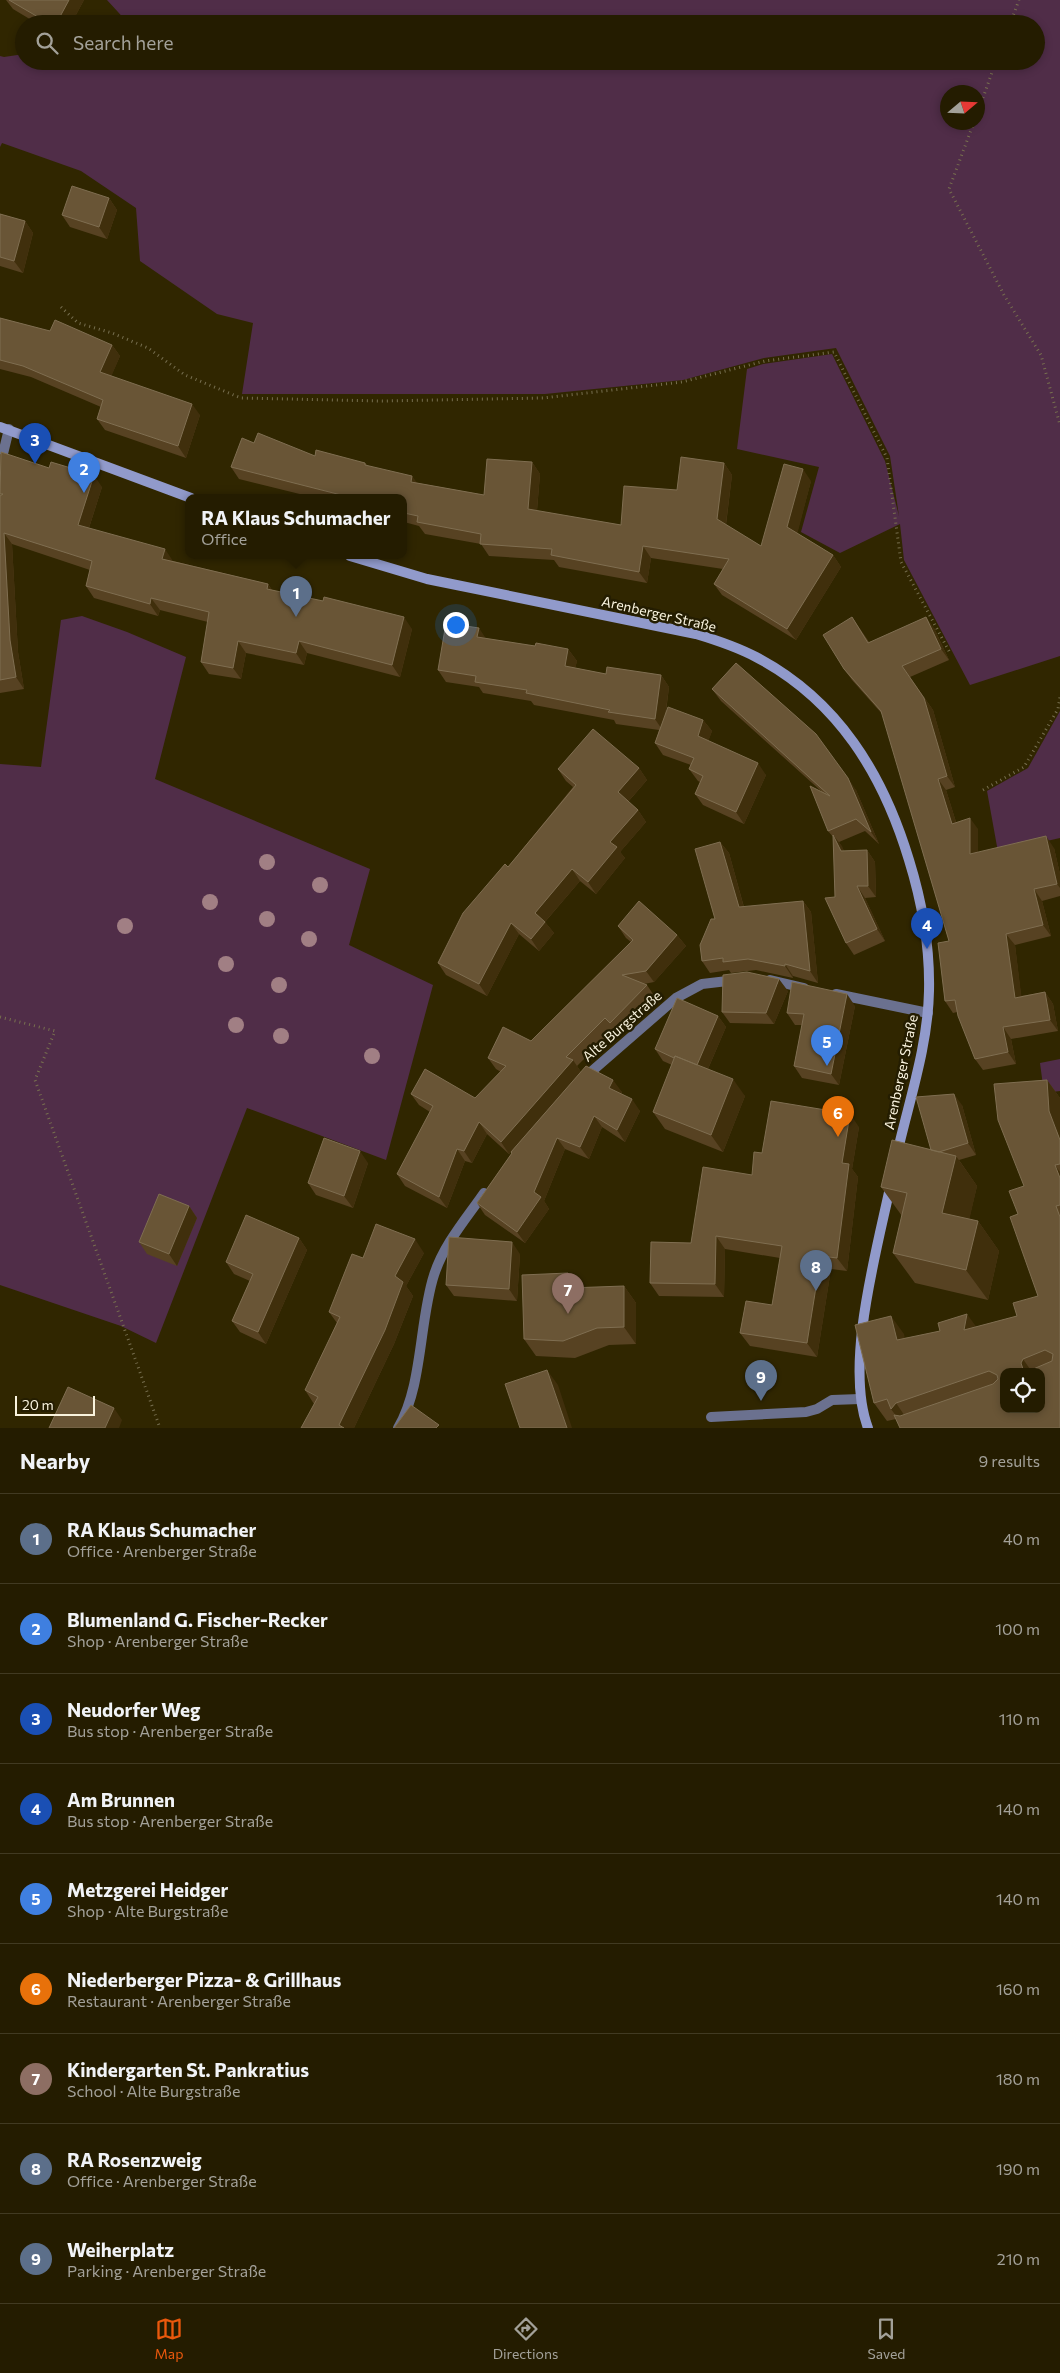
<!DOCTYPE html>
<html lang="en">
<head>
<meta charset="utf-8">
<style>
  body { margin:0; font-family:Commissioner,sans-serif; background:#2c250a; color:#f1f3f6 }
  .controls { position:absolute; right:15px; bottom:15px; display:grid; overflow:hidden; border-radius:10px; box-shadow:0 2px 8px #0003 }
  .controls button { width:45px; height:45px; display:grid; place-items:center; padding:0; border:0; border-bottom:1px solid #413a22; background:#241c00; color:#f1f3f6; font:25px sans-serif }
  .compass { position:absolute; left:940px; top:85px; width:45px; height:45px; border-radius:50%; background:#241c00; box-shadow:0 2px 8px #0003; rotate:71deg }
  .scale { position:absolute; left:15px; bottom:12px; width:80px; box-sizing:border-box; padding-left:5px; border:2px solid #f9f3de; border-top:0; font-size:14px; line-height:18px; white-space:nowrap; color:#f9f3de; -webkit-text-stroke:4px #241d01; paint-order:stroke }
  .you { position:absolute; left:455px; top:624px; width:18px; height:18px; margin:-12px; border:4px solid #fff; border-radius:50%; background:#1a73e8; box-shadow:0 0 0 8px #1a73e833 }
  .badge { display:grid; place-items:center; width:32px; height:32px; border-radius:50%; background:#ea580c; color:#fff; font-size:16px; font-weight:700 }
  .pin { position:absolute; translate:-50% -41px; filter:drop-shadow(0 1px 2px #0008) }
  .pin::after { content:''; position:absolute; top:26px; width:18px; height:15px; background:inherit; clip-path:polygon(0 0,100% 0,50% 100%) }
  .popup { position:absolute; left:185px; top:494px; width:222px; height:65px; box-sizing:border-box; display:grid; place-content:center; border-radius:10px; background:#241c00; filter:drop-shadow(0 1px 4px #0005); font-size:16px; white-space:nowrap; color:#a3a199 }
  .popup b { font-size:19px; color:#f1f3f6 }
  .popup::after { content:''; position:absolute; left:50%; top:100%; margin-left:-10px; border:10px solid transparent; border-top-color:#241c00 }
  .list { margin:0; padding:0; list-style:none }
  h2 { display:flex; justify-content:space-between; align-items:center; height:65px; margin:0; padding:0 20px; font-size:21px }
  h2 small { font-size:16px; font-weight:400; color:#a3a199 }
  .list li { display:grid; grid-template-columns:32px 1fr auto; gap:15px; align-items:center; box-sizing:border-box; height:90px; padding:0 20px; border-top:1px solid #413a22 }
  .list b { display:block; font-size:19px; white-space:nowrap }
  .list p { margin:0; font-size:16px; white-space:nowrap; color:#a3a199 }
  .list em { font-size:16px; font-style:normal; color:#a3a199 }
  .icon { flex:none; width:28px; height:28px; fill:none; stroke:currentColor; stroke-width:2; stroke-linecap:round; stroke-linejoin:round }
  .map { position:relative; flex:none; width:1060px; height:1428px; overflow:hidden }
  .search { position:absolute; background:#241c00; box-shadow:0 2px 8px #0003; left:15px; right:15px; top:15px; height:55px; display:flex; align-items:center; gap:12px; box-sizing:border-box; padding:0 18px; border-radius:28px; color:#a3a199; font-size:19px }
  .sheet { height:875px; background:#241c00 }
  nav { display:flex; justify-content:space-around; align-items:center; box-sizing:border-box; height:70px; border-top:1px solid #413a22; background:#241c00; font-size:14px; color:#a3a199 }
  nav a { display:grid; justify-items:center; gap:2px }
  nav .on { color:#ea580c }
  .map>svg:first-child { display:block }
  .green { fill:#502d48; fill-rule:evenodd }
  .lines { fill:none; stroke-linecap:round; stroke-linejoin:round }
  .path { stroke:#776f4f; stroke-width:3; stroke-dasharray:1 4; stroke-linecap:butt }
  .service { stroke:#6b718f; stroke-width:10 }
  .minor { stroke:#6b718f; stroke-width:10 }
  .secondary { stroke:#919acb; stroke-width:10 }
  .tree { fill:#a17f84 }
  .wall { fill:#574222 }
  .shaded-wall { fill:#402f0c }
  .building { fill:#695536; stroke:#7f6e51; fill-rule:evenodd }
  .labels { text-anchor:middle; stroke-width:5; stroke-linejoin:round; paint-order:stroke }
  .street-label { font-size:14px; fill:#f9f3de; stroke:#241d01 }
</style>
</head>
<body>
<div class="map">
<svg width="1060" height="1428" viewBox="0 0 1060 1428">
  <rect width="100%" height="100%" fill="#302600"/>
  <path class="green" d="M107,0H1060V656L970,685L904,560L900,524L840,553L801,532L819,467L737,449L747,369L763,364L832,354L885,461L899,516L890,456L836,348L764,358L683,380L545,394H242L253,323L217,314L140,261L136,208L81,171L2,143L0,147V56L4,57L24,54V61H111L133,70L138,61H1036V24H129ZM948,92H978V122H948Z
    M82,616L127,632L186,657L155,779L370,869L349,945L433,985L386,1160L247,1108L156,1343L121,1326L0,1285V764L41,767L61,620Z
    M1060,711V838L998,852L987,791L1028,768Z
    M1060,1059V1091L1044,1093L1040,1063Z"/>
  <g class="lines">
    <path class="path" d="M1010,24L1019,0
      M978,112L996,61
      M974,122L949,189L1004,295L1041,355L1060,425
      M61,307L78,323L112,333L148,348L185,375L241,398L382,401L543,398L682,382L765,361L834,352L887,458L901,562L950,653
      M983,790L1024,767L1058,709L1060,697
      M0,1017L55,1031L35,1080L160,1428"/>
    <path class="service" d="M711,1417L806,1412L817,1409L832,1400L860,1399"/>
    <path class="minor" d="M0,466L9,429
      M770,980L804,988
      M836,994L928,1013
      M584,1078L676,998L702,984L736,980
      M398,1428C423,1386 419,1321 434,1275C444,1244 466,1219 484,1193"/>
    <path class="secondary" d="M0,427L191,498
      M350,556L427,579L696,634C716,640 737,647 756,657C838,700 883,774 909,860C922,902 930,947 929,991C928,1046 909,1101 897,1154
      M868,1428C844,1365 877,1250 891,1183"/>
  </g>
  <g class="tree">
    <circle cx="267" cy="862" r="8"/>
    <circle cx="320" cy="885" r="8"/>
    <circle cx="210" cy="902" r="8"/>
    <circle cx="267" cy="919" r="8"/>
    <circle cx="125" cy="926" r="8"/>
    <circle cx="309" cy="939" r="8"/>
    <circle cx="226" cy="964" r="8"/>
    <circle cx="279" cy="985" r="8"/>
    <circle cx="236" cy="1025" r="8"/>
    <circle cx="281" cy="1036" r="8"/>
    <circle cx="372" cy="1056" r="8"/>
  </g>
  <path class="wall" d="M6,0H84L71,24H38L13,9Z
    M109,198L117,210L107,239L70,227L62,215Z
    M0,214L25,221L33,233L23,273L0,266Z
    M0,318L50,331L112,345L120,356L111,376L200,415L186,458L105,430L97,419L101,407L31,377L0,369Z
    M254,443L315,456L365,463L368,466L418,483L484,495L532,462L540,474L537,511L621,525L677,490L724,463L732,475L726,525L761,546L811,481L797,533L833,555L841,567L796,640L722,595L714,584L723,569L651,558L647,583L559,567L554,560L489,556L481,544L425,534L419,526L404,522V498H316L239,479L231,467Z
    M0,454L102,487L89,528L173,561L268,584L272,590L412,629L400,677L307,653L304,665L246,653L241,679L209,674L201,662L208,622L160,610L158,616L94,598L86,586L90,570L12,544L18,652L24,689L0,693Z
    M852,617L869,642L934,628L949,660L910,677L933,710L955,787L946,790L956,822L978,829V853L1054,848L1060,874V896L1042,901L1051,936L1015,945L1021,996L1045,992L1053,1004L1058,1031L1011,1039L1016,1064L983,1070L975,1059L957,1012L953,1013L945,1001L949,941L883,715L852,680L844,669Z
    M487,639L535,646L568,649L577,661L575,668L606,674L661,675L669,687L666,712L703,720L712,731L708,741L766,775L744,824L703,805L695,794L700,782L698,781L689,769L691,765L663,755L655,743L659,730L616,724L614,720L534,705L531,701L483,693L479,687L446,682L438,670Z
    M712,689L856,790L879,844L865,831L839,842L844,851L867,850L875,862L876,897L865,898L885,941L854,955L846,943L835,897L834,838L828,831L821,791L721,701Z
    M639,768L647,780L628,802L638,810L646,822L620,852L625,858L596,894L580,881L545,922L554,933L539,951L519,934L487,996L446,975L438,963L508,867L573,787L566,781L558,769Z
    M720,842L729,853L744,907L803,901L811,912L818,983L793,976V978L756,970L731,973L729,970L710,973L702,961L715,919Z
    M618,926L677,935L686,946L654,982L644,984L647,985L655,997L618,1035L613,1030L577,1066L581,1072L622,1092L621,1094L640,1111L625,1142L602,1127L589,1159L565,1149L544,1201L549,1209L525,1243L485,1215L477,1203L512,1153L511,1152L509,1154L487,1134L472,1163L465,1161L447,1208L405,1186L397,1174L430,1112L419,1105L411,1094L475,1098L501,1072L496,1069L488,1058L531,1041L631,942L626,938Z
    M788,991L774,1024L730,1023L722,1012Z
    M855,1006L839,1085L802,1078L794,1066L802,1025H795L787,1013Z
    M718,1016L726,1027L708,1069L745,1096L723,1152L665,1129L653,1112L672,1065L663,1061L655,1049Z
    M1047,1080L1060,1098V1428L896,1419L887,1421L874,1403L904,1334V1338L976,1327L1017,1316L1038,1296L1018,1214Z
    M962,1105L976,1155L959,1160L977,1186L969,1219L978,1221L999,1251L988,1300L915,1283L893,1253L902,1216L881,1187L931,1150Z
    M859,1127L852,1169L858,1177L847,1271L831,1269L817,1357L750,1346L740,1333L772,1305L780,1258L725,1249L724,1297L659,1296L650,1283L691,1243L752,1175L762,1153Z
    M368,1163L353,1208L316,1195L308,1183Z
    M189,1206L197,1218L177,1266L147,1254L139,1242Z
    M299,1238L307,1250L266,1344L240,1332L232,1321L250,1281L234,1274L226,1262Z
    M424,1253L406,1286L413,1296L394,1344L354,1428H301L314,1404L305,1390L337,1323L329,1312L363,1258Z
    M520,1254L517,1301L454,1296L446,1285Z
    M624,1286L636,1303V1344L609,1345L575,1358L536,1356L524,1339Z"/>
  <path class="shaded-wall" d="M69,0H84L71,24H56Z
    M109,198L117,210L107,239L99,227Z
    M25,221L33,233L23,273L14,261Z
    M112,345L120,356L108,384L100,372Z
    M192,404L200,415L186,458L178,446Z
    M532,462L540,474L536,521L528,509Z
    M724,463L732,475L725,531L717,519Z
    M803,469L811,481L796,539L787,527Z
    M94,475L102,487L86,537L78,525Z
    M412,476L421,488L411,482Z
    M4,533L12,544L18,652L24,689L16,677L10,640Z
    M643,546L651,558L647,583L639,572Z
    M165,549L173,561L162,559Z
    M833,555L841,567L796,640L787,629Z
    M268,584L276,596L267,589Z
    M151,598L160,610L158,616L150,604Z
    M404,617L412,629L400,677L392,665Z
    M926,617L934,628L949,660L941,649Z
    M479,628L487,640L477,637Z
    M238,641L246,653L241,679L233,668Z
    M299,641L307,653L304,665L296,653Z
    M568,649L577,661L573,678L565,666Z
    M902,666L933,710L955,787L947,776Z
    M661,675L669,687L663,731L655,719Z
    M703,720L712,731L706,748L698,736Z
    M758,763L766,775L744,824L736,812Z
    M639,768L647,780L626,804L618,792Z
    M848,778L856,790L879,844L871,832Z
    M938,779L946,790L960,835L952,824Z
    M638,810L646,822L620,852L625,858L596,894L588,882L610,842Z
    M970,818L978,829V866L970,854Z
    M833,835L842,846L849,863L841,851Z
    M1046,836L1054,848L1060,874V888L1057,884Z
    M720,842L729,853L747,919L739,907Z
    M867,850L875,862L876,897L868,886Z
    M572,869L580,881L543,924L535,913Z
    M857,886L865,898L885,941L877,929Z
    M1034,889L1042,901L1051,936L1043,925Z
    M803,901L811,912L818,983L810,971Z
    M545,922L554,933L539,951L531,939Z
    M511,923L519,934L487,996L479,984Z
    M1006,934L1015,945L1023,1009L1015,998Z
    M677,935L686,946L654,982L646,971Z
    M785,964L793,976V978L785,966Z
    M779,979L788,991L774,1024L766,1013Z
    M1045,992L1053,1004L1058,1031L1050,1020Z
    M847,994L855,1006L839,1085L831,1074Z
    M718,1016L726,1027L704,1078L696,1067Z
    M1003,1027L1011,1039L1016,1064L1008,1052Z
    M573,1060L581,1072L509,1154L501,1142Z
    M733,1079L745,1096L723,1152L711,1135Z
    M613,1080L622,1092L618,1100L609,1088Z
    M1047,1080L1060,1098V1140L1049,1111Z
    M954,1094L962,1105L976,1155L968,1143Z
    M632,1099L640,1111L625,1142L617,1130Z
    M850,1114L859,1127L852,1169L858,1177L847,1271L837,1258L842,1163Z
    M594,1116L602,1127L589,1159L580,1147Z
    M479,1122L487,1134L472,1163L464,1151Z
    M557,1138L565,1149L544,1201L549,1209L525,1243L517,1232Z
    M457,1149L465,1161L447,1208L439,1197Z
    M360,1151L368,1163L353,1208L344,1196Z
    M956,1156L977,1186L964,1243L942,1213Z
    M1055,1165L1060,1172V1178Z
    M189,1206L197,1218L177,1266L169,1254Z
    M978,1221L999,1251L988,1300L966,1270Z
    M716,1236L725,1249L724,1297L715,1284Z
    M299,1238L307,1250L266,1344L258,1332Z
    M415,1239L424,1253L406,1286L413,1296L394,1344L354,1428H341L339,1425L395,1276Z
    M512,1242L520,1254L517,1301L509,1289Z
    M821,1256L831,1269L817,1357L807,1343Z
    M568,1273L580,1290L569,1288Z
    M624,1286L636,1303V1344L624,1327Z
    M967,1314L980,1332L964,1330Z
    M891,1316L904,1334L909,1358L897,1340Z
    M1023,1359L1032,1372L1023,1369L1021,1363Z
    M547,1370L558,1385L572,1428H567Z
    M896,1403L909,1422L904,1427L891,1409Z
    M114,1408L122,1420L119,1428H105Z"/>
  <path class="building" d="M9,0H69L56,24H50Z
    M72,186L109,198L99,227L62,215Z
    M0,214L25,221L14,261L0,257Z
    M0,318L50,331L55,320L112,345L100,372L192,404L178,446L97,419L103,400L23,366L0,360Z
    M258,433L315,456L316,450L365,463V465L412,476L411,482L484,495L487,459L532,462L528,509L621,525L624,486L677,490L681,457L724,463L717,519L761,546L784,464L803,469L787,527L833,555L787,629L714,584L729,559L643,546L639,572L551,555L552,549L480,544L481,534L417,522L418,516L404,513V498H353L231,467L242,438L254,443Z
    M1,452L49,468L51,462L94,475L78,525L165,549L162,559L268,584L267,589L323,601L324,597L404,617L392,665L299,641L296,653L238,641L233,668L201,662L209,612L151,598L150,604L86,586L92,561L4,533L10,640L16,677L0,680V496L3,494H0Z
    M852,617L868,643L926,617L941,649L902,666L924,698L947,776L938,779L952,824L970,818V854L1046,836L1057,884L1034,889L1043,925L1006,934L1015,998L1045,992L1050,1020L1003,1027L1008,1052L975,1059L958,1016L955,1000L945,1001L938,943L949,941L881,711L844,669L823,635Z
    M446,623L479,628L477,637L535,646L536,643L568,649L565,666L606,674L607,667L661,675L655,719L608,712L610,710L526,693L527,690L475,682L476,676L438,670Z
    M736,663L816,734L848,778L871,832L856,819L828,831L810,786L830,796L712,689Z
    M668,707L703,720L698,736L758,763L736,812L695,794L703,776L689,769L694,758L655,743Z
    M593,729L639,768L618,792L638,810L610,842L617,847L588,882L572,869L535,913L545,922L531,939L511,923L479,984L438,963L463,913L505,864L508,867L576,785L558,769Z
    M833,835L841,851L867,850L868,886H857L877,929L846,943L825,898L835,897Z
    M720,842L739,907L803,901L810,971L785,964V966L748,959L723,962V958L702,961L700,945L711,919H715L695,849Z
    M639,901L677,935L646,971L622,975L647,985L610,1023L605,1018L566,1057L573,1060L501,1142L479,1122L464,1151L457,1149L439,1197L397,1174L433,1106L411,1094L425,1069L475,1098L506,1066L488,1058L503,1027L531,1041L633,940L618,926Z
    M747,972L779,979L766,1013L722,1012L723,975Z
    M792,982L847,994L831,1074L794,1066L804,1014L787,1013Z
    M677,998L718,1016L697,1065L675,1056L674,1058L655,1049Z
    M675,1056L733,1079L711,1135L653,1112Z
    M586,1066L613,1080L609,1088L632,1099L617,1130L594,1116L580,1147L557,1138L534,1192L541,1197L517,1232L477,1203L512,1153L511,1152Z
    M1047,1080L1049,1111L1060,1140V1164L1055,1165L1060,1178V1205L1056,1206L1060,1217V1428H900L894,1415L900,1416L993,1384L998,1379L997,1375L989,1371L896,1403L891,1409L887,1399L874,1403L855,1325L891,1316L897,1340L940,1331L938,1323L967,1314L964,1330L1017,1316L1013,1303L1038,1296L1010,1217L1018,1214L1009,1191L1024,1186L998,1120L994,1084ZM1045,1350L1053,1354L1052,1361L1031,1370L1023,1369L1021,1363L1023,1359ZM1004,1372H1041V1409H1004Z
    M954,1094L968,1143L939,1152L931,1150L916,1097Z
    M771,1101L850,1114L842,1163L849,1164L837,1258L821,1256L807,1343L740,1333L746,1301L772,1305L782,1246L716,1236L715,1284L650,1283L651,1242L691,1243L703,1167L752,1175L754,1152L762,1153Z
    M324,1138L360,1151L344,1196L308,1183Z
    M892,1140L956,1156L942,1213L978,1221L966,1270L893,1253L907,1193L881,1187Z
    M159,1194L189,1206L169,1254L139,1242Z
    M246,1215L299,1238L258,1332L232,1321L253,1274L226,1262Z
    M376,1224L415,1239L395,1276L403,1282L385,1330L339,1425L344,1428H301L318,1397L305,1390L340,1317L329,1312L352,1254L363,1258Z
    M449,1237L512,1242L509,1289L446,1285Z
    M568,1273L569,1288L624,1286V1327L597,1328L563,1341L524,1339L522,1275Z
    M547,1370L567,1428H520L505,1384Z
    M68,1387L114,1408L105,1428H49Z
    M411,1405L439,1425L436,1428H394Z"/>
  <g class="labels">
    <g class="street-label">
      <text transform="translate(659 614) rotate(13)" y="5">Arenberger Straße</text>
      <text transform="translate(622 1026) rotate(-41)" y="5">Alte Burgstraße</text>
      <text transform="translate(901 1072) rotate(-78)" y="5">Arenberger Straße</text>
    </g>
  </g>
</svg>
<div class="controls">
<button><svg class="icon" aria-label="locate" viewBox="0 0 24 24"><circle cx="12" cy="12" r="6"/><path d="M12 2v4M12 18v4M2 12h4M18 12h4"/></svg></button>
</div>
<svg class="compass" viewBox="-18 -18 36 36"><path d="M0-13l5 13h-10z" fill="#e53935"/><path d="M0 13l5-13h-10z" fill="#a3a199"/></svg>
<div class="scale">20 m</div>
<div class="you"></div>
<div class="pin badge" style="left:296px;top:617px;background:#5c6f8a">1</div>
<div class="popup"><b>RA Klaus Schumacher</b>Office</div>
<div class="pin badge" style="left:84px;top:493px;background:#3f7fe0">2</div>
<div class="pin badge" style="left:35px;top:464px;background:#1a4fb4">3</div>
<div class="pin badge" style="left:927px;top:949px;background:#1a4fb4">4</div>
<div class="pin badge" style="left:827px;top:1066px;background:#3f7fe0">5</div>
<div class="pin badge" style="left:838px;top:1137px;background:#e8710a">6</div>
<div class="pin badge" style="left:568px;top:1314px;background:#8d6e63">7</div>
<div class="pin badge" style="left:816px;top:1291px;background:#5c6f8a">8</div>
<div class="pin badge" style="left:761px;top:1401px;background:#5c6f8a">9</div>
<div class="search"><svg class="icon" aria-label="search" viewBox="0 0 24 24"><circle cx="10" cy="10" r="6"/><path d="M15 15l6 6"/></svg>Search here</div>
</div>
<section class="sheet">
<h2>Nearby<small>9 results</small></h2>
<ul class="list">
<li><span class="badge" style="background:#5c6f8a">1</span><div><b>RA Klaus Schumacher</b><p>Office · Arenberger Straße</p></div><em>40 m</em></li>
<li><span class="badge" style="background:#3f7fe0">2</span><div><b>Blumenland G. Fischer-Recker</b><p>Shop · Arenberger Straße</p></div><em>100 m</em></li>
<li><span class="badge" style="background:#1a4fb4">3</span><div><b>Neudorfer Weg</b><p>Bus stop · Arenberger Straße</p></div><em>110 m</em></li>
<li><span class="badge" style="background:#1a4fb4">4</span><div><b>Am Brunnen</b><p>Bus stop · Arenberger Straße</p></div><em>140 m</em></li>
<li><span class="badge" style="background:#3f7fe0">5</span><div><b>Metzgerei Heidger</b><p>Shop · Alte Burgstraße</p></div><em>140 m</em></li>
<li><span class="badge" style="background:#e8710a">6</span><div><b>Niederberger Pizza- &amp; Grillhaus</b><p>Restaurant · Arenberger Straße</p></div><em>160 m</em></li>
<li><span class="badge" style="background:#8d6e63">7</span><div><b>Kindergarten St. Pankratius</b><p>School · Alte Burgstraße</p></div><em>180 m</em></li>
<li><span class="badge" style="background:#5c6f8a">8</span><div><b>RA Rosenzweig</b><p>Office · Arenberger Straße</p></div><em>190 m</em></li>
<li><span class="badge" style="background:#5c6f8a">9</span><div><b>Weiherplatz</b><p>Parking · Arenberger Straße</p></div><em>210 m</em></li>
</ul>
</section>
<nav>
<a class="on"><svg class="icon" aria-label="map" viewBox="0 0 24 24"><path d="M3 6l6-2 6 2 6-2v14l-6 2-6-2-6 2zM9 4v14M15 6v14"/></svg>Map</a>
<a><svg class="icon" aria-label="directions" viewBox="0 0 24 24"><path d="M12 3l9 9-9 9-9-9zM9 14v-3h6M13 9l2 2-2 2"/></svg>Directions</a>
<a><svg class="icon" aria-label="saved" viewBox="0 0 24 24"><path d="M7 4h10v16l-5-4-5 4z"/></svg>Saved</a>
</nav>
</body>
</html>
